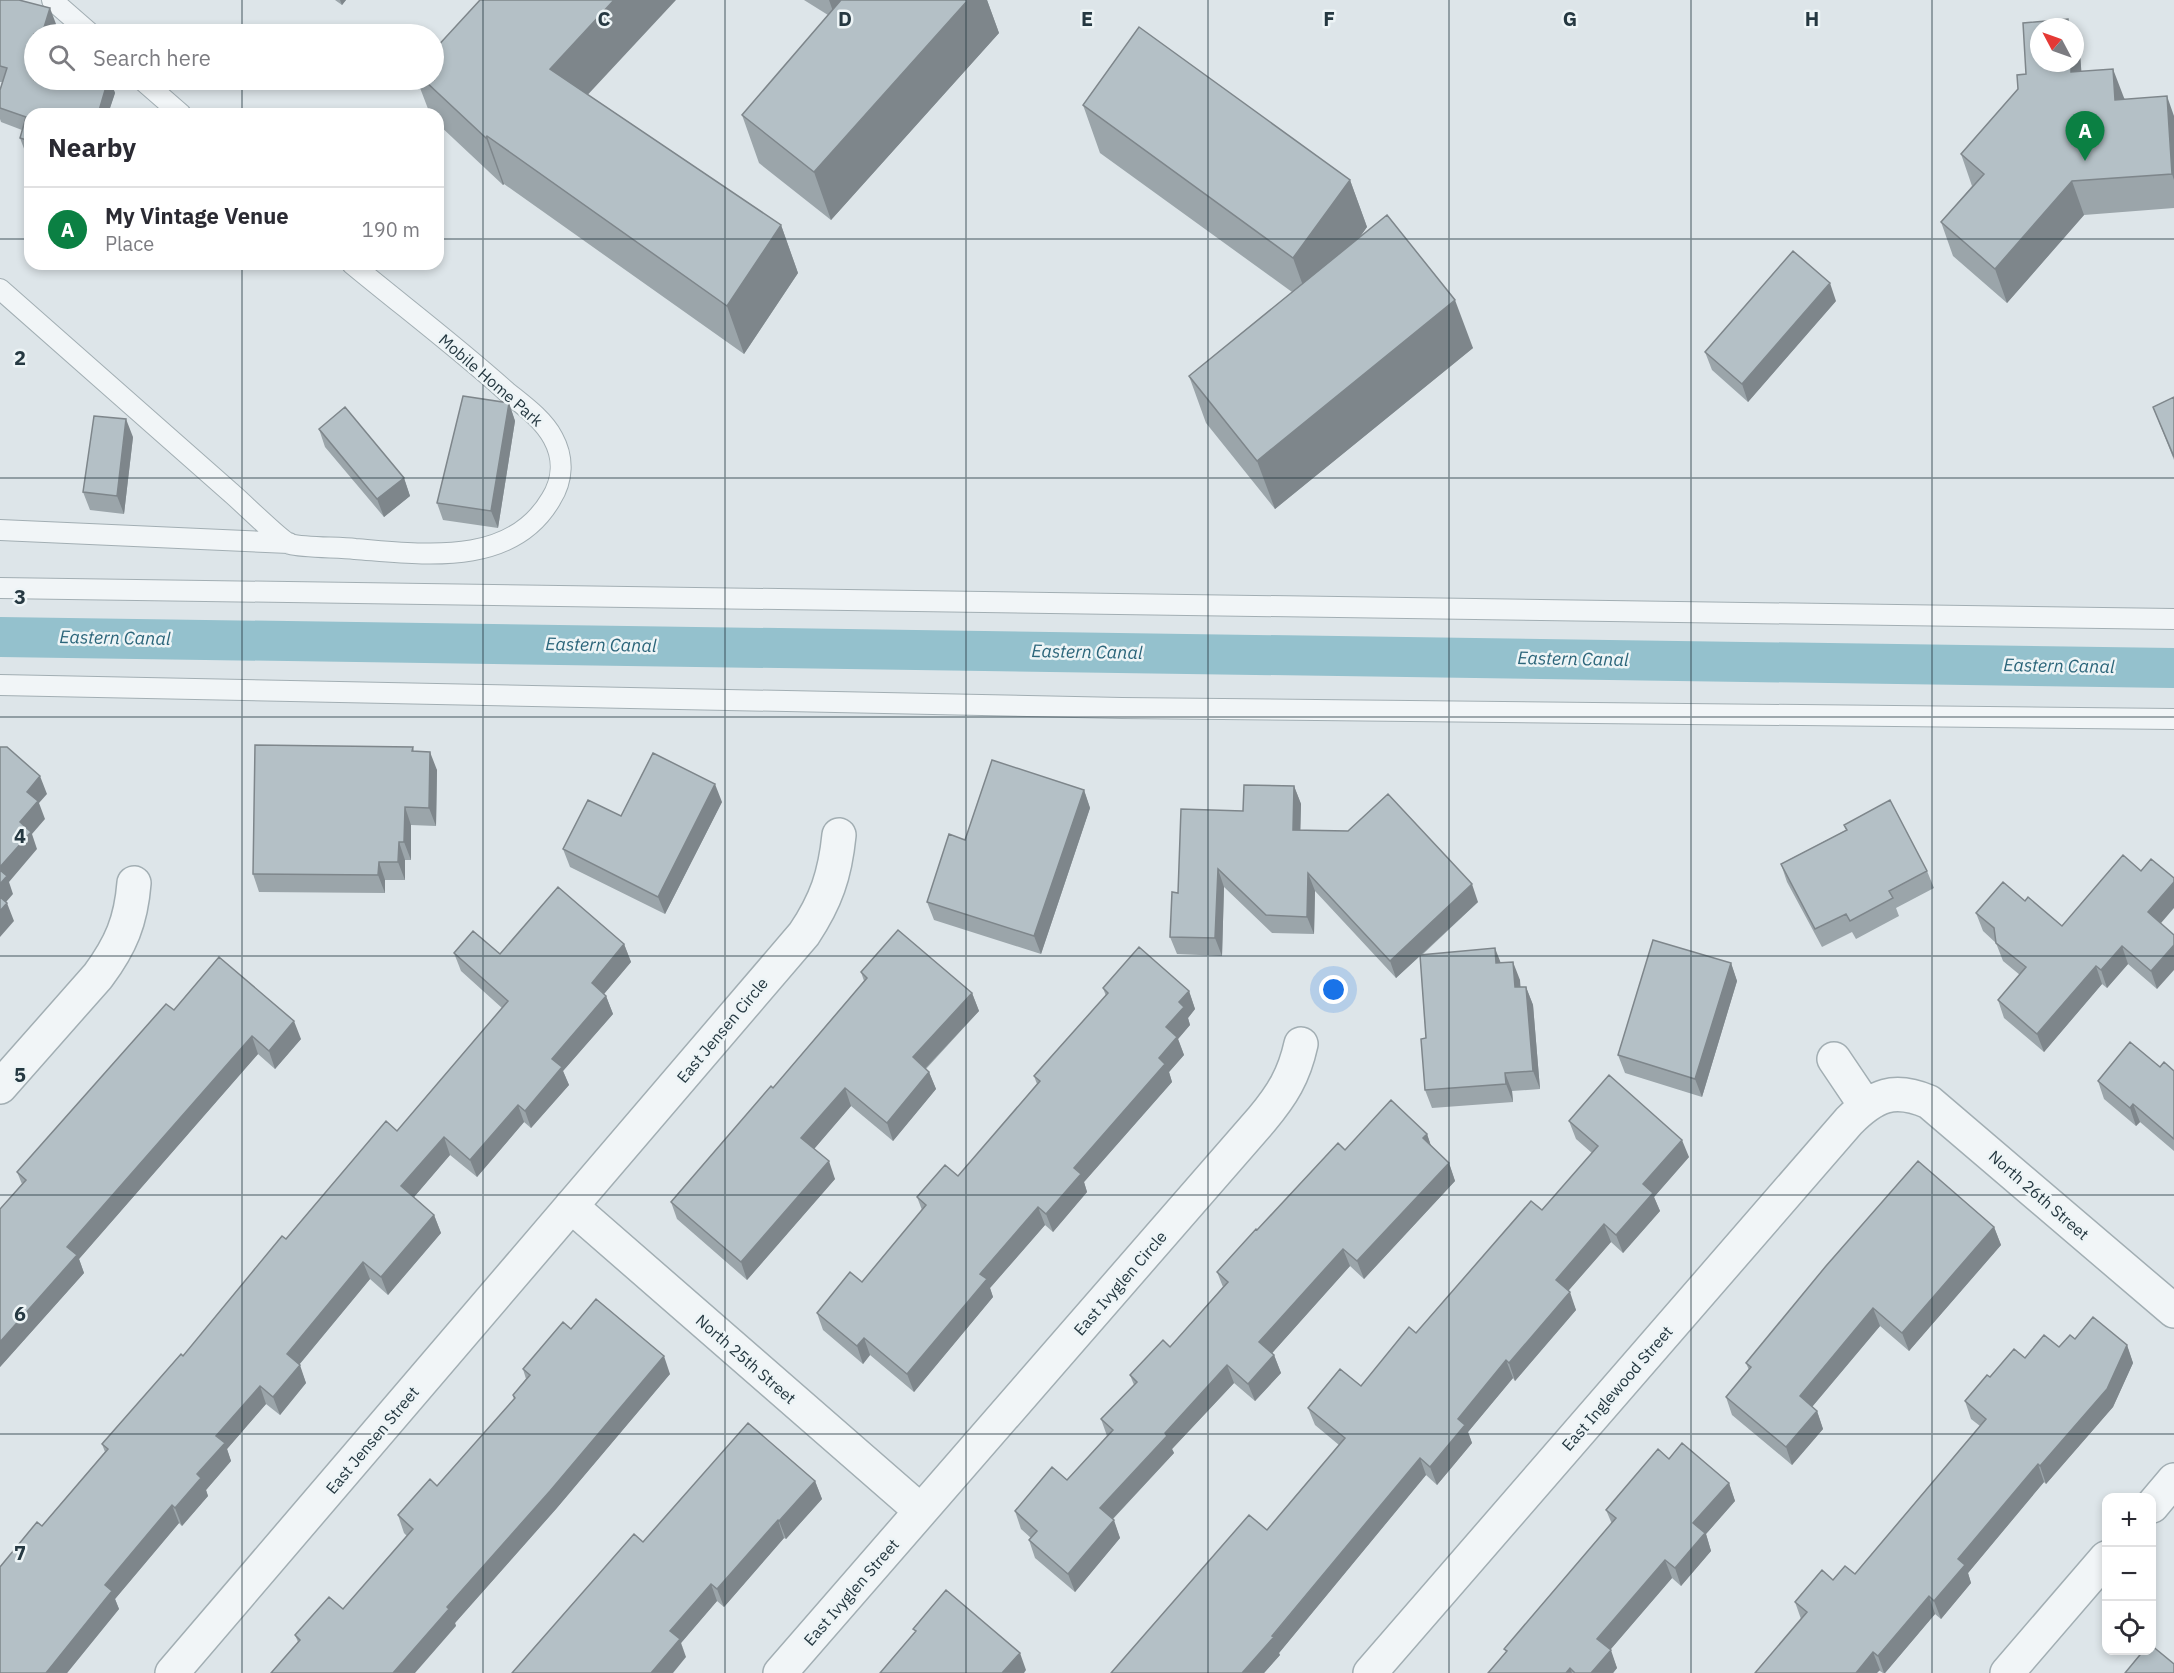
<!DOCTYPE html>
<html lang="en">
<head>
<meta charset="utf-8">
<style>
  body { margin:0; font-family:"IBM Plex Sans",sans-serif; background:#f2f2f3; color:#2b2b33 }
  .controls { position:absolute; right:18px; bottom:18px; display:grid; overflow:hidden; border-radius:12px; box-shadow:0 3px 9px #0003 }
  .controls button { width:54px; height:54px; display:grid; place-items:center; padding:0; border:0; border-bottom:2px solid #e1e1e2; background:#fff; color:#2b2b33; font:30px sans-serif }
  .compass { position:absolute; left:2030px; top:18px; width:54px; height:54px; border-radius:50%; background:#fff; box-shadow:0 3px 9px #0003; rotate:311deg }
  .you { position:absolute; left:1334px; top:990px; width:21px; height:21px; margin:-15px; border:4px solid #fff; border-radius:50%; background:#1a73e8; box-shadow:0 0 0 9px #1a73e833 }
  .badge { display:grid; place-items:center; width:39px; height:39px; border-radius:50%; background:#0b8043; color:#fff; font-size:20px; font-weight:700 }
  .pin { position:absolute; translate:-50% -50px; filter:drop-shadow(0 2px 3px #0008) }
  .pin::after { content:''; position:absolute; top:32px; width:21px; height:18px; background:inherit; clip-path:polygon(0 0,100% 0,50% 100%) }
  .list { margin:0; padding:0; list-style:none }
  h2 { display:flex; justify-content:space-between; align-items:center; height:78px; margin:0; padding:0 24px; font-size:26px }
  h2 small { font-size:20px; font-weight:400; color:#7c7c81 }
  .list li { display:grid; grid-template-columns:39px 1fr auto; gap:18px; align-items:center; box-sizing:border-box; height:84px; padding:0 24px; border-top:2px solid #e1e1e2 }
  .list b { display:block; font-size:22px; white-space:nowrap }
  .list p { margin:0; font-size:20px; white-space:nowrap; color:#7c7c81 }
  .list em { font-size:20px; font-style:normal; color:#7c7c81 }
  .icon { flex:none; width:33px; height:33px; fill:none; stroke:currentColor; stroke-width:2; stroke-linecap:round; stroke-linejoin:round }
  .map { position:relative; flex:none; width:2174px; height:1673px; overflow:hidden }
  .search { position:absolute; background:#fff; box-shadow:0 3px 9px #0003; left:24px; top:24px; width:420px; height:66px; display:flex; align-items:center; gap:15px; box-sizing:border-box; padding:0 21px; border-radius:33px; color:#7c7c81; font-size:22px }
  .panel { position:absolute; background:#fff; box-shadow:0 3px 9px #0003; left:24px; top:108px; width:420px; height:162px; border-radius:18px }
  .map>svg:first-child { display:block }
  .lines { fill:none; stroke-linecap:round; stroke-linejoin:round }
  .canal { stroke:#94c1cd; stroke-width:40 }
  .service-casing { stroke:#a2aeb3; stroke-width:22 }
  .minor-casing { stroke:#a2aeb3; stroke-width:36 }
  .service { stroke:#f1f5f7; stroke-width:20 }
  .minor { stroke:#f1f5f7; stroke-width:33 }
  .wall { fill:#9ba5aa }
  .shaded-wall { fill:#7e868b }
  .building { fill:#b4c0c6; stroke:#7e868b; stroke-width:1.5 }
  .grid { fill:none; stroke:#253841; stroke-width:1.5; stroke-opacity:0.55 }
  .labels { text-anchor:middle; stroke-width:5; stroke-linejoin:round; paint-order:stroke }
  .street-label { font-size:16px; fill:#253841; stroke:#edf4f6 }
  .water-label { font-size:18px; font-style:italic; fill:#2b657a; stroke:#edf4f6 }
  .grid-label { font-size:20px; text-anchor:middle; font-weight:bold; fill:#253841; stroke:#edf4f6; stroke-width:5; stroke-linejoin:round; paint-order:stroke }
</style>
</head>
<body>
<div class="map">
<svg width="2174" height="1673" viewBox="0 0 2174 1673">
  <rect width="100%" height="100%" fill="#dde5e9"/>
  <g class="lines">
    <path class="canal" d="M0,637L2174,668"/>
    <g class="service-casing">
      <path id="service" d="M52,0L91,34
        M142,80L181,114
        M0,289C76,356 153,424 229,491C240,500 281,541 290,544C304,548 339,547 355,549C422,554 511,568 551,499C563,480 564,458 553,438C543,419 523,405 507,392C457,347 404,307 352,264
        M0,530L289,543
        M0,588L2174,619
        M0,685L1122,708L2174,719"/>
    </g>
    <g class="minor-casing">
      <path id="minor" d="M1834,1059L1865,1105
        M0,1087L98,976C121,945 131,921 134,883
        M571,1206L921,1511
        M2152,1506L2174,1480
        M172,1673L804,934C826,901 835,875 839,835
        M780,1673L1262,1119C1282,1095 1294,1076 1301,1044
        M1370,1673L1849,1121C1875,1095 1894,1087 1929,1102L2174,1311
        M2007,1673L2106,1558"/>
    </g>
    <use href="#service" class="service"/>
    <use href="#minor" class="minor"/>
  </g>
  <path class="wall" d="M0,0L56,24L34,80H110L115,93L108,114H30V155L26,154L20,138L22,130L1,122L0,119V90L2,82H0Z
    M335,0H346L342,5Z
    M804,0H987L999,33L831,220L759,163L742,115L828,15Z
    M2080,53L2081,71L2125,99L2174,116V208L2084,215L2007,303L1953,256L1941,222L1972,186L1961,154L2018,89L2026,74Z
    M417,80H434L588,95L781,225L798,273L744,354L504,184L503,185L438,124V114H430Z
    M1083,105L1350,180L1367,227L1360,237L1473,348L1275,509L1206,423L1189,376L1292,292L1100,153Z
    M1836,301L1748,402L1712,370L1705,352Z
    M2174,397V460L2153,407Z
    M509,403L515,421L498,528L443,520L437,503Z
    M319,429L404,478L410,496L384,517L325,447Z
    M133,437L124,514L90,510L83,492Z
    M413,747L414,751L437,770L436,826L411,825V860H405V880H385V893L259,892L253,874Z
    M1294,786L1301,804L1300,831L1478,902L1422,955L1500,963L1520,980V987H1526L1533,1005L1540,1089L1512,1091L1513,1102L1432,1108L1425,1090L1426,1038L1420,956L1396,978L1315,891L1314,934L1272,933L1224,887L1222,956L1177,954L1170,937L1178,893L1243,811Z
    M1084,790L1090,808L1041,954L934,920L927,902Z
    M722,802L665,914L570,867L563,849L621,816Z
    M1844,825L1927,871L1934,888L1896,908L1899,916L1856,939L1852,932L1822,947L1787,882L1781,864L1846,830Z
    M2025,901L2062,926L2161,923L2157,989L2128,964L2107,988L2102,984L2044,1052L2004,1018L1998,1000L2020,975L2003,961L1996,943L1983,931L1976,913Z
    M624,944L631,962L604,994L606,996L613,1014L563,1071L569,1085L531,1128L524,1122L477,1177L450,1155L414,1197L434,1215L441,1233L388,1295L370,1279L299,1365L306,1383L280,1415L266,1404L227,1449L231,1461L206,1490L208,1496L182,1526L179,1523L115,1599L119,1609L67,1673H0L42,1526L105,1452L102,1444L183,1356L286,1239L397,1131L502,1008L461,971L454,953L500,954Z
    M1731,963L1737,981L1702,1097L1625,1073L1618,1055Z
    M861,972L972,993L979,1011L926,1069L929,1072L936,1089L893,1141L851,1106L814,1149L835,1179L747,1280L677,1219L671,1202L773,1088L864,981Z
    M1103,988L1189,991L1195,1009L1188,1018L1190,1025L1178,1039L1184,1055L1169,1072L1172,1082L1084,1182L1087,1192L1053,1232L1045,1225L990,1288L993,1297L914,1392L870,1355L863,1364L823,1330L817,1313L862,1282L922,1210L917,1197L958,1176L1037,1084L1034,1076L1106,996Z
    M174,1010L301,1039L275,1069L258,1054L79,1259L84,1273L0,1367V1209L22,1184L17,1172Z
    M2174,1071V1151L2140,1122L2136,1126L2104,1099L2098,1081Z
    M1569,1121L1689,1157L1654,1197L1660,1211L1623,1253L1611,1242L1568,1291L1576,1310L1515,1381L1513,1378L1468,1432L1472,1443L1437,1485L1426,1475L1279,1653L1280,1655L1264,1673L1267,1530L1339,1445L1315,1425L1308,1408L1361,1386L1542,1210L1592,1153L1576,1139Z
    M1427,1134L1431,1146L1449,1163L1455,1181L1364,1279L1350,1266L1272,1353L1274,1355L1281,1373L1255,1401L1234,1383L1172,1449L1174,1453L1113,1519L1120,1538L1075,1592L1035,1558L1029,1540L1031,1538L1021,1529L1015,1511L1067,1480L1107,1436L1101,1419L1134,1385L1130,1375L1170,1347L1223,1287L1217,1272L1257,1230L1345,1150Z
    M1994,1227L2001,1245L1909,1351L1880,1326L1812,1407L1817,1411L1823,1429L1792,1465L1732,1415L1726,1397L1749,1370L1746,1363Z
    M571,1329L670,1374L556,1509L455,1623L456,1626L298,1642L295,1635L343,1609L407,1536L404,1533L398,1515L437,1486L514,1399L513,1395L526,1379L523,1369Z
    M2075,1339L2127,1345L2133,1363L2113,1407L2046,1484L2044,1482L1968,1573L1971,1583L1941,1619L1935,1614L1885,1673H1883L1801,1619L1795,1602L1833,1580L1855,1574L1980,1426L1971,1419L1965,1401L1990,1377L2059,1347Z
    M1669,1459L1729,1483L1735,1501L1706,1534L1711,1551L1681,1586L1672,1578L1610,1650L1617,1668L1613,1673H1488L1506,1652L1504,1649L1612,1524L1606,1510Z
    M815,1481L822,1499L786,1539L784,1538L724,1607L717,1601L681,1643L686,1657L643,1542Z"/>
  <path class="shaded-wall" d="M340,0H346L342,5Z
    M614,0H676L567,117L550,69Z
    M829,0H847L836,20Z
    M968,0H987L999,33L831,220L814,172Z
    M50,8L56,24L53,34H42Z
    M2075,39L2080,53L2084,106L2071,72V63H2075Z
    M2113,69L2126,103L2115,100Z
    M108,80H110L115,93L108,114H98Z
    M2167,96L2174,116V180L2172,174Z
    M487,136L504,184L503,185L486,138Z
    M1350,180L1367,227L1310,305L1293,258Z
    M2072,181L2084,215L2007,303L1995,269Z
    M781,225L798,273L744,354L727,306Z
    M1830,283L1836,301L1748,402L1742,384Z
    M1455,300L1473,348L1275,509L1257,461Z
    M509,403L515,421L498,528L491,511Z
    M126,419L133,437L124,514L117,496Z
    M404,478L410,496L384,517L377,499Z
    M430,752L437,770L436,826L429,808Z
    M40,776L47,794L39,803L45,819L32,834L37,849L9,882L13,894L0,909V867L20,822L27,792Z
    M715,784L722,802L665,914L658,897Z
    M1294,786L1301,804L1300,848L1293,830Z
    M1084,790L1090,808L1041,954L1034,936Z
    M405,807L411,825V860L404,842Z
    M399,842L405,860V880L398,862Z
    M379,862L385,880V893L378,875Z
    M1218,869L1224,887L1222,956L1215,938Z
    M1308,873L1315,891L1314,934L1307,917Z
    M2174,882V908L2155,930L2148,912Z
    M1472,884L1478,902L1396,978L1390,961Z
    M7,903L14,921L0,937V911Z
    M624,944L631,962L598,1001L592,983Z
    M2174,945V970L2157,989L2151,971Z
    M2122,946L2128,964L2107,988L2101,970Z
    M1495,948L1502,966L1496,963Z
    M1513,962L1520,980L1522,1005L1515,987Z
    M1731,963L1737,981L1702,1097L1695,1079Z
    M2096,966L2102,984L2044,1052L2037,1034Z
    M1526,987L1533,1005L1540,1089L1533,1071Z
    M1189,991L1195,1009L1188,1018L1190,1025L1178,1039L1184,1055L1169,1072L1172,1082L1084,1182L1087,1192L1053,1232L1046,1214L1074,1168L1159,1058L1166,1027L1179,1002Z
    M972,993L979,1011L919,1075L913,1057Z
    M606,996L613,1014L563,1071L569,1085L531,1128L525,1111L552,1059Z
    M294,1021L301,1039L275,1069L269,1051Z
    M252,1036L258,1054L79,1259L84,1273L0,1367V1342L67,1247Z
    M929,1072L936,1089L893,1141L887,1123Z
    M1505,1073L1512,1091L1513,1102L1506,1084Z
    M845,1088L851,1106L808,1156L801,1138Z
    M2133,1104L2140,1122L2136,1126L2130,1108Z
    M518,1105L524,1122L477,1177L470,1160Z
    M1427,1134L1433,1152L1423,1138Z
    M444,1137L450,1155L408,1204L401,1186Z
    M1682,1140L1689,1157L1654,1197L1660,1211L1623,1253L1616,1235L1643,1184Z
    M829,1161L835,1179L747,1280L741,1262Z
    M1449,1163L1455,1181L1364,1279L1357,1261Z
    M1038,1207L1045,1225L990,1288L993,1297L914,1392L907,1374L980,1274Z
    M434,1215L441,1233L388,1295L381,1277Z
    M1604,1224L1611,1242L1562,1298L1556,1280Z
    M1994,1227L2001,1245L1909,1351L1902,1333Z
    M1343,1249L1350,1266L1266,1360L1259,1342Z
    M363,1262L370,1279L293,1372L287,1354Z
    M1570,1292L1576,1310L1515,1381L1509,1363Z
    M1873,1308L1880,1326L1806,1414L1800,1396Z
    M864,1338L870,1355L863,1364L857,1346Z
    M2127,1345L2133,1363L2113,1407L2046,1484L2040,1466Z
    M1274,1355L1281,1373L1255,1401L1248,1384Z
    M664,1356L670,1374L556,1509L455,1623L456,1626L415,1673H393L447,1607Z
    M1506,1360L1513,1378L1468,1432L1472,1443L1437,1485L1430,1467L1458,1419Z
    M300,1365L306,1383L280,1415L273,1397Z
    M1227,1365L1234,1383L1172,1449L1174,1453L1106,1526L1100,1508L1165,1433Z
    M260,1386L266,1404L227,1449L231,1461L206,1490L208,1496L182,1526L175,1508L197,1474L216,1436Z
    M1817,1411L1823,1429L1792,1465L1786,1447Z
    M1420,1458L1426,1475L1279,1653L1280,1655L1264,1673H1242Z
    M2038,1464L2044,1482L1968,1573L1971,1583L1941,1619L1934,1601L1958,1559Z
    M815,1481L822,1499L786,1539L779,1521Z
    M1729,1483L1735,1501L1706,1534L1711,1551L1681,1586L1675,1568L1693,1523Z
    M172,1505L179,1523L115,1599L119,1609L67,1673H46L105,1585Z
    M778,1520L784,1538L724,1607L717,1589Z
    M1114,1520L1120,1538L1075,1592L1068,1574Z
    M1665,1560L1672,1578L1604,1657L1597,1639Z
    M711,1584L717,1601L681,1643L686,1657L673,1673H651L670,1631Z
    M1929,1596L1935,1614L1885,1673H1884L1878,1656Z
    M1611,1650L1617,1668L1613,1673H1591Z
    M1873,1652L1880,1670L1877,1673H1856Z
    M1020,1653L1026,1670L1024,1673H1002Z
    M1570,1668L1572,1673H1566Z"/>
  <path class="building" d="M0,0H19L50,8L42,34H34V80H108L98,114H30V141L20,138L26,117L0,108V90L7,68L0,66Z
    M480,0H614L550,69L781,225L727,306L487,136L486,138L424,80H434V50Z
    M841,0H968L814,172L742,115Z
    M2068,19V27H2039V63H2071V72L2113,69L2115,100L2167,96L2172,174L2072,181L1995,269L1941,222L1984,174L1961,154L2018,89L2017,75L2026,74L2023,23Z
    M1139,27L1350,180L1293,258L1083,105Z
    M1387,215L1455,300L1257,461L1189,376Z
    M1793,251L1830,283L1742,384L1705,352Z
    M463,396L509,403L491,511L437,503Z
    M2174,397V457L2153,407Z
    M345,407L404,478L377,499L319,429Z
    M94,416L126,419L117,496L83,492Z
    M255,745L413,747L412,751L430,752L429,808L405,807L404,842H399L398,862H379L378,875L253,874Z
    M0,747H7L40,776L27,792L38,801L20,822L31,832L0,867Z
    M653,753L715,784L658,897L563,849L588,800L621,816Z
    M992,760L1084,790L1034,936L927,902L949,834L965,840Z
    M1244,785L1294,786L1293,830L1348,831L1388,794L1472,884L1390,961L1308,873L1307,917L1266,915L1218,869L1215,938L1170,937L1172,892L1178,893L1181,809L1243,811Z
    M1890,800L1927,871L1889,891L1893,898L1850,921L1846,914L1815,929L1781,864L1847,830L1844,825Z
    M2123,855L2141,871L2151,859L2174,878V882L2148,912L2174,935V945L2151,971L2122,946L2101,970L2096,966L2037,1034L1998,1000L2026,967L1996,943L1994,928L1976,913L2003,882L2025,901L2028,897L2062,926Z
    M0,870L7,876L0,884Z
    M558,887L624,944L592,983L606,996L552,1059L562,1067L525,1111L518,1105L470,1160L444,1137L401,1186L434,1215L381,1277L363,1262L287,1354L300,1365L273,1397L260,1386L216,1436L225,1443L197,1474L201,1478L175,1508L172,1505L105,1585L112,1591L46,1673H0V1567L37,1522L42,1526L108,1449L102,1444L181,1354L183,1356L282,1236L286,1239L386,1121L397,1131L508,1001L454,953L473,931L500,954Z
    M0,897L7,903L0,911Z
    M898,930L972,993L913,1057L929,1072L887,1123L845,1088L801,1138L829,1161L741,1262L671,1202L771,1086L773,1088L867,978L861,972Z
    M1653,940L1731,963L1695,1079L1618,1055Z
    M1139,947L1189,991L1179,1002L1184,1007L1166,1027L1177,1037L1159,1058L1165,1064L1074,1168L1081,1174L1046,1214L1038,1207L980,1274L987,1279L907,1374L864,1338L857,1346L817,1313L850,1272L862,1282L926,1205L917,1197L945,1165L958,1176L1040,1081L1034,1076L1108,993L1103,988Z
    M1495,948L1496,963L1513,962L1515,987H1526L1533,1071L1505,1073L1506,1084L1425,1090L1421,1039L1426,1038L1420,955Z
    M219,957L294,1021L269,1051L252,1036L67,1247L77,1255L0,1342V1209L26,1180L17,1172L166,1004L174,1010Z
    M2130,1042L2160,1067L2164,1062L2174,1071V1139L2133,1104L2130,1108L2098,1081Z
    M1609,1075L1682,1140L1643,1184L1653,1193L1616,1235L1604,1224L1556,1280L1570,1292L1509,1363L1506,1360L1458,1419L1465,1425L1430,1467L1420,1458L1272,1636L1274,1637L1242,1673H1111L1249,1515L1267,1530L1345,1438L1308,1408L1340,1369L1361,1386L1409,1327L1416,1333L1531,1201L1542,1210L1598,1146L1569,1121Z
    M1391,1100L1427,1134L1423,1138L1449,1163L1357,1261L1343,1249L1259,1342L1274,1355L1248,1384L1227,1365L1165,1433L1167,1436L1100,1508L1114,1520L1068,1574L1029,1540L1037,1531L1015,1511L1052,1467L1067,1480L1113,1430L1101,1419L1137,1382L1130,1375L1163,1340L1170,1347L1228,1282L1217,1272L1256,1229L1257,1230L1338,1143L1345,1150Z
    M1918,1161L1994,1227L1902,1333L1873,1308L1800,1396L1817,1411L1786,1447L1726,1397L1751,1367L1746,1363L1826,1266Z
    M596,1299L664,1356L550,1491L447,1607L449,1609L393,1673H271L300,1640L295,1635L329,1597L343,1609L413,1529L398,1515L430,1479L437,1486L515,1398L513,1395L530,1375L523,1369L563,1322L571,1329Z
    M2093,1317L2127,1345L2107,1389L2040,1466L2038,1464L1958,1559L1965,1565L1934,1601L1929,1596L1878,1656L1873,1652L1856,1673H1755L1807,1612L1795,1602L1822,1570L1833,1580L1845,1566L1855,1574L1986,1419L1965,1401L1987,1375L1990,1377L2014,1349L2025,1358L2044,1335L2059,1347L2070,1335L2075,1339Z
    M748,1423L815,1481L779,1521L778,1520L717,1589L711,1584L670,1631L680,1639L651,1673H512L634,1534L643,1542Z
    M1682,1443L1729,1483L1693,1523L1705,1533L1675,1568L1665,1560L1597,1639L1611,1650L1591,1673H1575L1570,1668L1566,1673H1488L1507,1651L1504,1649L1616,1518L1606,1510L1658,1449L1669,1459Z
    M946,1590L1020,1653L1002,1673H880L916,1631L913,1629Z
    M2151,1645L2174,1664V1673H2125L2144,1650H2151Z"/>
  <path class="grid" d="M242,0V34M483,0V1673M725,0V1673M966,0V1673M1208,0V1673M1449,0V1673M1691,0V1673M1932,0V1673M242,80V114M0,239H30M438,239H2174M242,264V1673M0,478H2174M0,717H2174M0,956H2174M0,1195H2174M0,1434H2174"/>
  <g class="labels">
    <g class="street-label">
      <text transform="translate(491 380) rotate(41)" y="6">Mobile Home Park</text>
      <text transform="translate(722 1030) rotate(-50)" y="6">East Jensen Circle</text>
      <text transform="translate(2039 1195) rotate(41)" y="6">North 26th Street</text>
      <text transform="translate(1120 1283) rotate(-49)" y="6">East Ivyglen Circle</text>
      <text transform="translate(746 1359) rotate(41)" y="6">North 25th Street</text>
      <text transform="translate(1617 1388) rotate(-49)" y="6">East Inglewood Street</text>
      <text transform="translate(372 1440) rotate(-50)" y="6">East Jensen Street</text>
      <text transform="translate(851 1592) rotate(-49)" y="6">East Ivyglen Street</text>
    </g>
    <g class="water-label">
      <text transform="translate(115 638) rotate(1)" y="6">Eastern Canal</text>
      <text transform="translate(601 645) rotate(1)" y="6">Eastern Canal</text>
      <text transform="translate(1087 652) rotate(1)" y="6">Eastern Canal</text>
      <text transform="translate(1573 659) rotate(1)" y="6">Eastern Canal</text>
      <text transform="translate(2059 666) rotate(1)" y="6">Eastern Canal</text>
    </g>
  </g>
  <g class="grid-label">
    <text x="604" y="26">C</text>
    <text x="845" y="26">D</text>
    <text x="1087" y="26">E</text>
    <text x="1329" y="26">F</text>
    <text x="1570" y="26">G</text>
    <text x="1812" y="26">H</text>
    <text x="20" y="365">2</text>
    <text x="20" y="604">3</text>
    <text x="20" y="843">4</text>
    <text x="20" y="1082">5</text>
    <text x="20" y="1321">6</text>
    <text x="20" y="1560">7</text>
  </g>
</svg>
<div class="controls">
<button>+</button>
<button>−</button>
<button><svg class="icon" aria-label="locate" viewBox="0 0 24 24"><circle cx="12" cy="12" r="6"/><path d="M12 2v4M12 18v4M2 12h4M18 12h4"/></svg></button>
</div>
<svg class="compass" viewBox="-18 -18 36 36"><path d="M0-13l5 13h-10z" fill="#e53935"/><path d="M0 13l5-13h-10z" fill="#7c7c81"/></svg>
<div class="you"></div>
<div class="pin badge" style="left:2085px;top:161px">A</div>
<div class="search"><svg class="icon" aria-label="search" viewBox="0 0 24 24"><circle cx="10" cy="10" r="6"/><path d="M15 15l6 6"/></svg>Search here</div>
<section class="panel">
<h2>Nearby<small></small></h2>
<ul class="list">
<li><span class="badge">A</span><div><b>My Vintage Venue</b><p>Place</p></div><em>190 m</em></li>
</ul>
</section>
</div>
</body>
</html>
